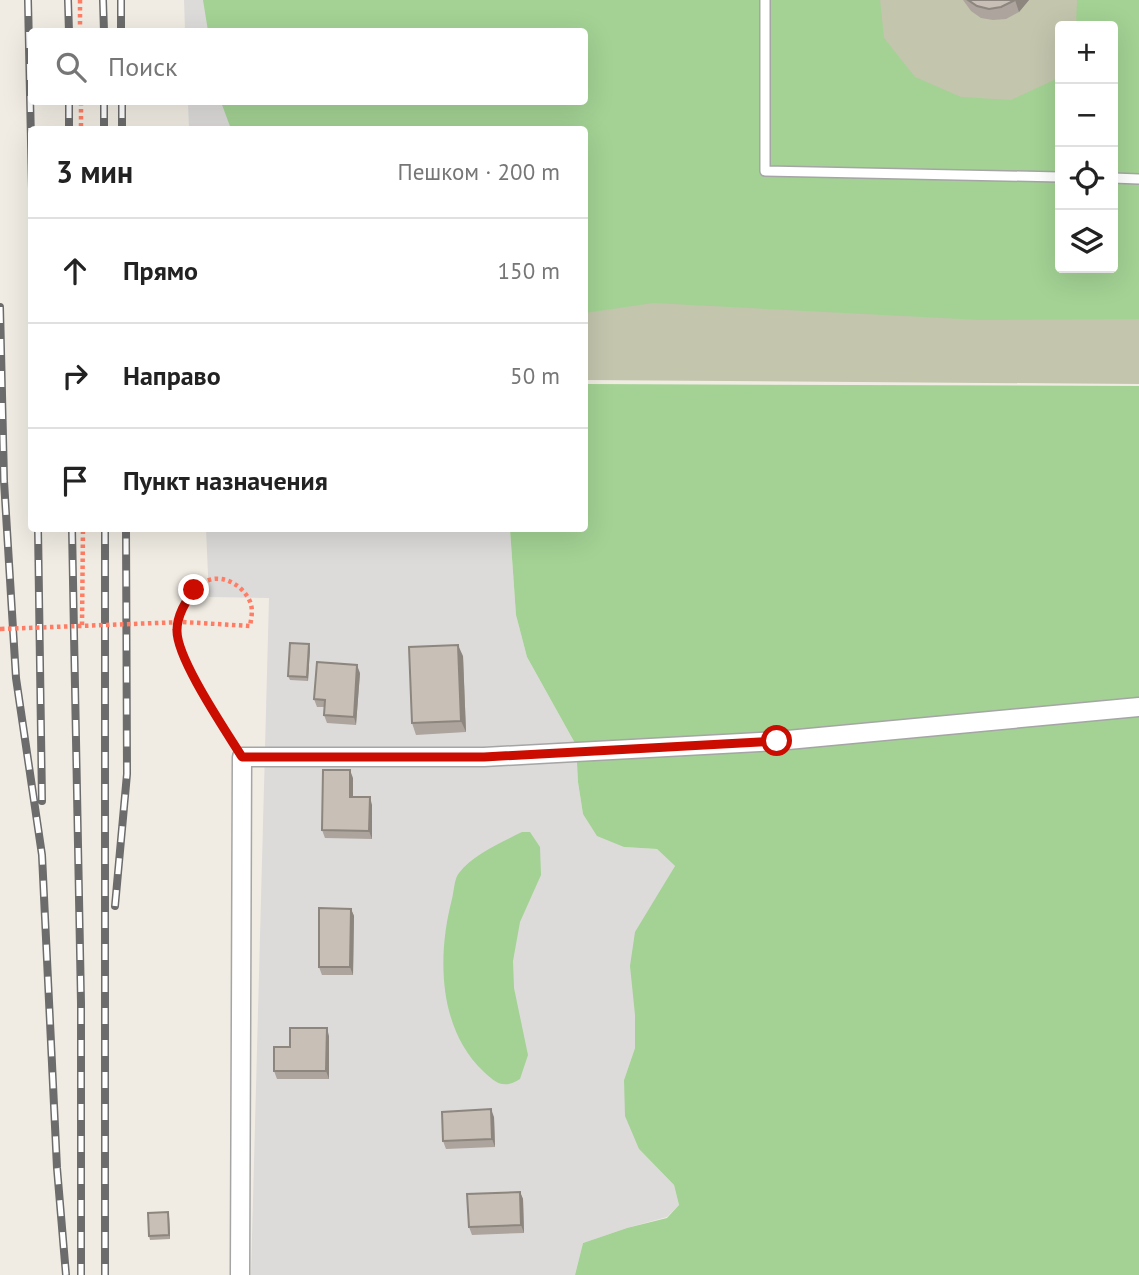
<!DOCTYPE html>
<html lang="ru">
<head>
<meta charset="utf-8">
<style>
  body { margin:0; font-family:"PT Sans",sans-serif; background:#f6f6f6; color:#222 }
  .controls { position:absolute; right:21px; top:21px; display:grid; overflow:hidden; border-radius:7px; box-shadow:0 7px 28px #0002 }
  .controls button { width:63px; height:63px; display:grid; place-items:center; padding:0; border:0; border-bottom:2px solid #e0e0e0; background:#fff; color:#222; font:35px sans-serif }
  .stop { position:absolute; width:21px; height:21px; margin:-16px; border:5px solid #cb0c00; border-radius:50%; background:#fff }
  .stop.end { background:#cb0c00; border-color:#fff; box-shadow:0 2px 7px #0008 }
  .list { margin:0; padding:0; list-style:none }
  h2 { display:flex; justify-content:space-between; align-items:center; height:91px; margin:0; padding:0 28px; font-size:30px }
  h2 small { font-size:23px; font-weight:400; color:#767676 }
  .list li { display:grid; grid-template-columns:46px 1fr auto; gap:21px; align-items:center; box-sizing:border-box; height:105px; padding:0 28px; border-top:2px solid #e0e0e0 }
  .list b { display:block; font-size:26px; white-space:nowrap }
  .list em { font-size:23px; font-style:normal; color:#767676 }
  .icon { flex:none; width:38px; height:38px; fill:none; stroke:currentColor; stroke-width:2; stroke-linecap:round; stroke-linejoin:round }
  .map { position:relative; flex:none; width:1139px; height:1275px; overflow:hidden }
  .search { position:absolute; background:#fff; box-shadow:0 7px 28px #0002; left:28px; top:28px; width:560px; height:77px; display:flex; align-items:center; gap:18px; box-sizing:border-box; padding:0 24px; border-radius:7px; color:#767676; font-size:26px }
  .panel { position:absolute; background:#fff; box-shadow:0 7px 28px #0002; left:28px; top:126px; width:560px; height:406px; border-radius:7px }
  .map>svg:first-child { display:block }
  .residential { fill:#dcdbda }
  .construction { fill:#c3c5ad; fill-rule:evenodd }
  .forest { fill:#a3d294 }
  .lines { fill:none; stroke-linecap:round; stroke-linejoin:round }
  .lane-casing { stroke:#a5a5a5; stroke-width:12 }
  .street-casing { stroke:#a5a5a5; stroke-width:21 }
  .path { stroke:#ff7d64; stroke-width:4.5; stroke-dasharray:3.5 3.5; stroke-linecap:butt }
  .lane { stroke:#fff; stroke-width:9 }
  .street { stroke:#fff; stroke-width:18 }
  .rail-casing { stroke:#6c6c6c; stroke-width:8 }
  .rail { stroke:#fff; stroke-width:5; stroke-dasharray:16; stroke-linecap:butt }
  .path-bridge { stroke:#ff7d64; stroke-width:4.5; stroke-dasharray:3.5 3.5; stroke-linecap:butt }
  .wall { fill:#aca49d }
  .shaded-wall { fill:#8c867f }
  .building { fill:#c8bfb6; stroke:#8c867f; stroke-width:2 }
  .route { stroke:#cb0c00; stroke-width:9 }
</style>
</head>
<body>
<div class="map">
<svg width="1139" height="1275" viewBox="0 0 1139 1275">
  <rect width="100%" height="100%" fill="#f0ece3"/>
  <path class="residential" d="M184,0H242L256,31H185Z
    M188,102H286L298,129H189Z
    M206,529H510L516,615L527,657L576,745L578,782L583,814L624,847L657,849L675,866L661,890L635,1015V1048L624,1080L639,1149L674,1185L679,1205L667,1217L627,1228L583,1243L575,1275H251L269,598L209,597Z"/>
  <path class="construction" d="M270,0H1139V384L585,380L584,32ZM1060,26H1113V268H1060Z"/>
  <path class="forest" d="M203,0H880L884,38L915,77L961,97L1011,100L1054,80L1060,69V268H1113V26H1076L1077,0H1139V319L981,320L653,303L585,313L584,130L231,129L221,102H584V32L208,31Z
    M585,384L1139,386V1275H575L583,1243L627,1228L667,1218L679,1205L674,1185L639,1149L625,1116L624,1080L635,1048V1015L630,966L635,932L675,866L657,849L624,847L597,836L583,814L578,782L576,745L527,657L516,615L510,529L584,528Z
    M522,832H530L540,847L541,875L520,922L513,961L514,988L528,1055L520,1079C504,1089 497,1084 484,1072C438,1029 437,956 452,899C454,892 454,879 459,873C472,855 502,842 522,832Z"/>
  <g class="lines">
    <g class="lane-casing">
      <path id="lane" d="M765,0V171L1060,177
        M1113,178L1139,179"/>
    </g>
    <g class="street-casing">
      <path id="street" d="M240,1275L242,757H484L777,741L1139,707"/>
    </g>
    <path class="path" d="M80,0V32
      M81,102V130
      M183,622L250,626C251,620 253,611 251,605C250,599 244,591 239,587C214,568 191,584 182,611C180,617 177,625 177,631C179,662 215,714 232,742
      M82,625L83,528
      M0,629H1"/>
    <use href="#lane" class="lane"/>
    <use href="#street" class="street"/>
    <g class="rail-casing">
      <path id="rail" d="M28,0L32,189
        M68,0L69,32
        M103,0L104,32
        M121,0V32
        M69,102V130
        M104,102V130
        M122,102V130
        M0,307L4,481L16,678L42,855L57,1168L66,1275
        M38,528L42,801
        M72,528L81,1003V1275
        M105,528V1275
        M115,906L127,774L126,528"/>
    </g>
    <use href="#rail" class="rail"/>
    <path class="path-bridge" d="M1,629L183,622"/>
  </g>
  <path class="wall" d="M963,0H1029L1019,12L1006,19L993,20L981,18L971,11Z
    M310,648L308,681L290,680L288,676Z
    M463,656L466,732L416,735L412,723Z
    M360,673L356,725L327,723L324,715V707H317L314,699Z
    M353,778V797L372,805V839L325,838L322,830Z
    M351,909L354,916L353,975H322L319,967Z
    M329,1036V1079H277L274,1071L290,1047Z
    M494,1117L495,1147L446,1149L443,1141Z
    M520,1192L523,1199L524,1233L472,1235L469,1227Z
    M168,1212L169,1216L170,1239L150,1240L149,1236Z"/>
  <path class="shaded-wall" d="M1015,0H1029L1019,12Z
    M309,644L310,648L308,681L307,677Z
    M458,645L463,656L466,732L461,721Z
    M357,665L360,673L356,725L354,717Z
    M350,770L353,778V805L350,797Z
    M370,797L372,805V839L369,831Z
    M351,909L354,916L353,975L350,967Z
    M327,1028L329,1036V1079L326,1071Z
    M491,1109L494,1117L495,1147L492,1139Z
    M520,1192L523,1199L524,1233L521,1225Z
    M168,1212L169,1216L170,1239L169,1235Z"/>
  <path class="building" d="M968,0H1015L1001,7L989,9L977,6Z
    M290,643L309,644L307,677L288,676Z
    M458,645L461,721L412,723L409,647Z
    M317,662L357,665L354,717L324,715L325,700L314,699Z
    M323,770H350V797H370L369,831L322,830Z
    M319,908L351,909L350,967H319Z
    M290,1028H327L326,1071H274V1047H290Z
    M491,1109L492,1139L443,1141L442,1112Z
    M520,1192L521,1225L469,1227L467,1194Z
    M168,1212L169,1235L149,1236L148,1213Z"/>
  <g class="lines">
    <path class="route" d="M194,590C186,600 177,616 177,630C176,658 226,731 242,757H484L777,741"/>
  </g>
</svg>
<div class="controls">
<button>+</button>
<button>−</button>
<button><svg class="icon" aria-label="locate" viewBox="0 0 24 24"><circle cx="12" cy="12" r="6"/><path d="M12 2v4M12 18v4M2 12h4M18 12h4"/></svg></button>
<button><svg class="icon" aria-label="layers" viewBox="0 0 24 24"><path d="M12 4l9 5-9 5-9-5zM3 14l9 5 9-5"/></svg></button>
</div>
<div class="stop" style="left:777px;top:741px"></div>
<div class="stop end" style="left:194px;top:590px"></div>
<div class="search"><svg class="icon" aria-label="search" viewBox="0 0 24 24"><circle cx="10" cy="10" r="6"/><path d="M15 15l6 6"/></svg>Поиск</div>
<section class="panel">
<h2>3 мин<small>Пешком · 200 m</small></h2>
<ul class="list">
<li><svg class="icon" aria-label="ahead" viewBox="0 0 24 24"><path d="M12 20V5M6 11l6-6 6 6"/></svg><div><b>Прямо</b></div><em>150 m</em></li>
<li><svg class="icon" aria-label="right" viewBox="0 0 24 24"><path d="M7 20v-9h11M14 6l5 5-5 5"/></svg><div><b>Направо</b></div><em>50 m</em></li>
<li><svg class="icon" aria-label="arrive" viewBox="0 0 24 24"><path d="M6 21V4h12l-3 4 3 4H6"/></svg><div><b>Пункт назначения</b></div></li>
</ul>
</section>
</div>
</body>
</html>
